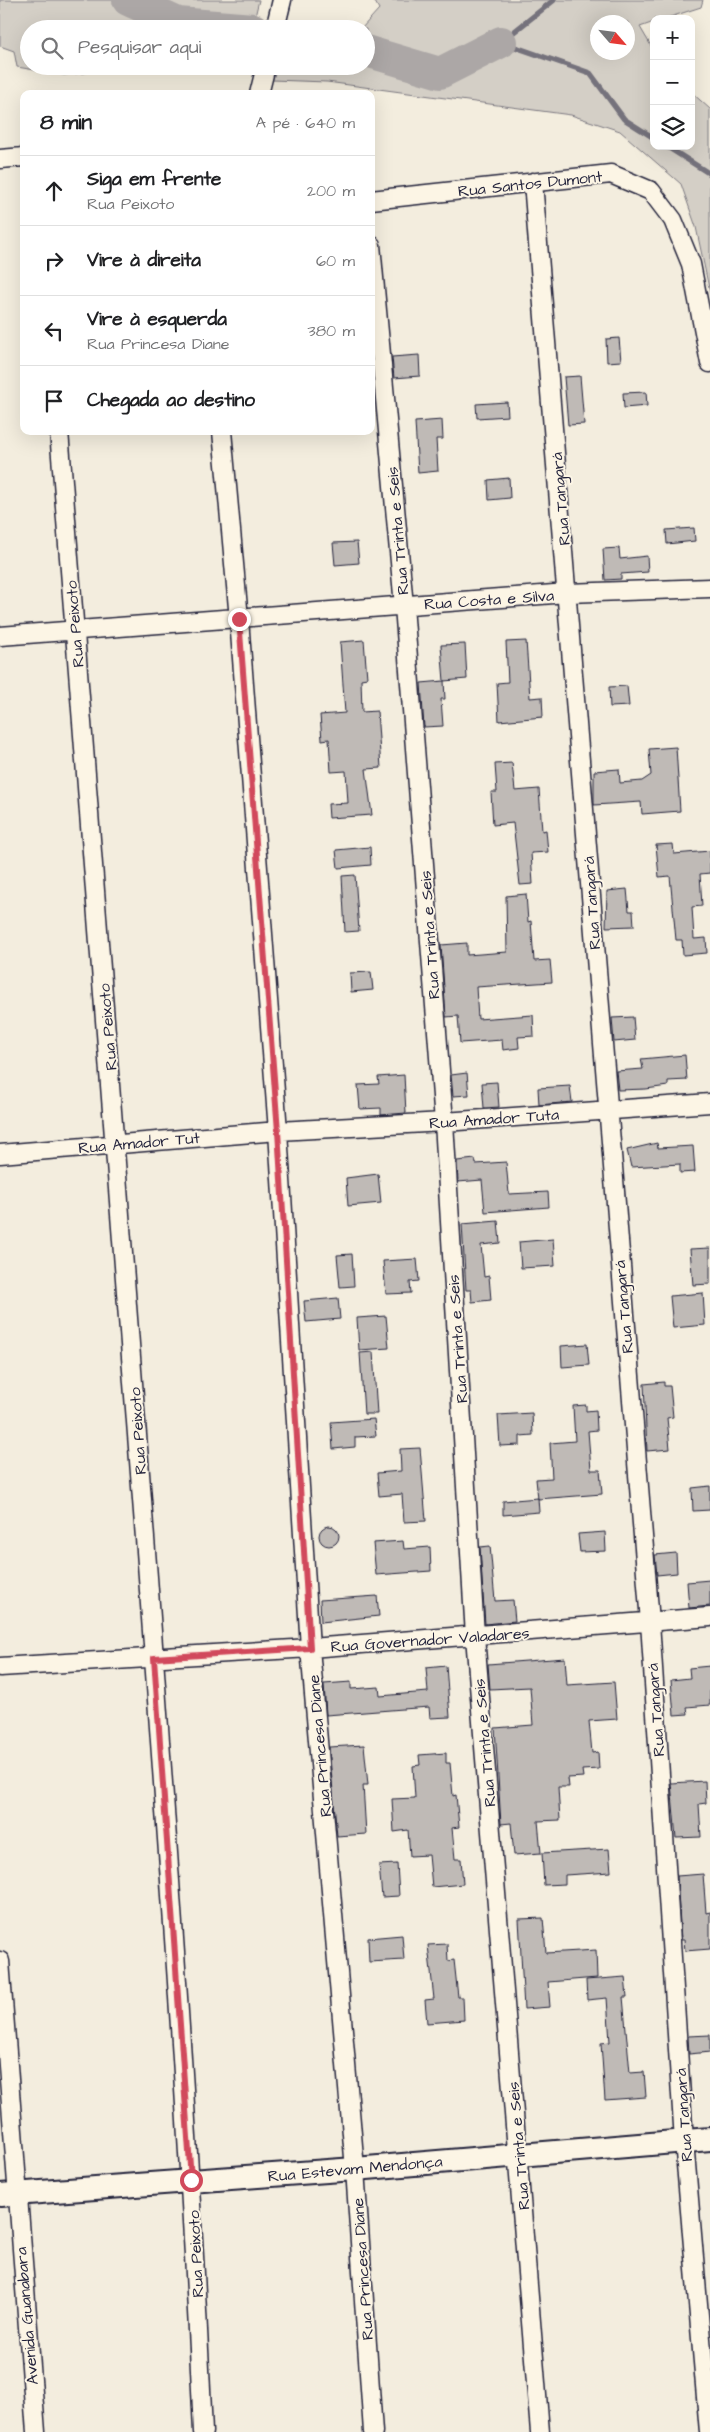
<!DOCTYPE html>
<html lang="pt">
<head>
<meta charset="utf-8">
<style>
  body { margin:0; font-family:"Architects Daughter",sans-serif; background:#f6f6f6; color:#202124 }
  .controls { position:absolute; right:15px; top:15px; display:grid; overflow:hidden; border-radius:10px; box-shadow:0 5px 20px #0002 }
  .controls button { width:45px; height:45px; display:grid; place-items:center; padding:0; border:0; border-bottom:1px solid #e0e0e0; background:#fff; color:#202124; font:25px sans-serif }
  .compass { position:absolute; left:590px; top:15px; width:45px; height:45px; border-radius:50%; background:#fff; box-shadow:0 5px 20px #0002; rotate:118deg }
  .stop { position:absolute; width:15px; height:15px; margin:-11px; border:4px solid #d1495b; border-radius:50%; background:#fff }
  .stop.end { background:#d1495b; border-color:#fff; box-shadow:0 1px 5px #0008 }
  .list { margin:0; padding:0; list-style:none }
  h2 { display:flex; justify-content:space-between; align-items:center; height:65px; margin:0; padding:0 20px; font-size:21px }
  h2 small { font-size:16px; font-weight:400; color:#757577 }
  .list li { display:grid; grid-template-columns:32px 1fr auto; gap:15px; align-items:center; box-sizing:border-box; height:70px; padding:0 20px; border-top:1px solid #e0e0e0 }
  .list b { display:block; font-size:19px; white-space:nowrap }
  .list p { margin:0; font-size:16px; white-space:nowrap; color:#757577 }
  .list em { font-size:16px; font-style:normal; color:#757577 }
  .icon { flex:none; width:28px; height:28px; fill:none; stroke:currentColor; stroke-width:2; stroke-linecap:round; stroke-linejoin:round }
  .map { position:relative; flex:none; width:710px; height:2432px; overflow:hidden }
  .search { position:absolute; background:#fff; box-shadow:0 5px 20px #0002; left:20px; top:20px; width:355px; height:55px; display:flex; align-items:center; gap:12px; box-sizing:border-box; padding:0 18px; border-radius:28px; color:#757577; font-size:19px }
  .panel { position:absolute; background:#fff; box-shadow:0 5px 20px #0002; left:20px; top:90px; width:355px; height:345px; border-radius:10px }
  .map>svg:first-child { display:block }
  .green { fill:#d4cfc6; stroke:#7b7880; fill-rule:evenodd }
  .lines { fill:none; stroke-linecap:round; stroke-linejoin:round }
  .stream { stroke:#75727b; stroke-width:5.5 }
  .river { stroke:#aca7a6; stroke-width:32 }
  .building { fill:#bfbab6; stroke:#22223b }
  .minor-casing { stroke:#22223b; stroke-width:21 }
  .tertiary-casing { stroke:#22223b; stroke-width:26 }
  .minor { stroke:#fcf5e5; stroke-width:18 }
  .tertiary { stroke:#fcf5e5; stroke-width:22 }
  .route { stroke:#d1495b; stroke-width:6 }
  .labels { text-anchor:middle; stroke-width:4; stroke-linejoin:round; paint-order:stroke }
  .street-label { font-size:16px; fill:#22223b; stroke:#fcf5e5 }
</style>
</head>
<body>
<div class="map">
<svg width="710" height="2432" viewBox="0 0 710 2432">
  <rect width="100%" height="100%" fill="#f3edde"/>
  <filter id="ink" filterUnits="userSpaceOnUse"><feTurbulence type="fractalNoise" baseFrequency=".02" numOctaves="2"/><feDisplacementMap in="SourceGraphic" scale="10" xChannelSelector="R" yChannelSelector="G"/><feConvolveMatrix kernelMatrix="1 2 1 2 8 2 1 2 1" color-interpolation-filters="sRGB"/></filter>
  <g filter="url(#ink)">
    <path class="green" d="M0,0H259L252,29H29V66H119L101,71L64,75L17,67L14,51L0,46Z
      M374,0H703L701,7L664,19H654V22L640,27L654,51V146H691V92L710,109V293L696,227L681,184L620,131L571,115L327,82L272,80L277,66H366V29H310L317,25L361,29L379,9ZM628,22V52H598V22Z"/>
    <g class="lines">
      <path class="stream" d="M501,42L590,73L624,119L654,138
        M501,42L554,0
        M666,146L710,174"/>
      <path class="river" d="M128,0L178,23L253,29
        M366,51L440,73L501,42"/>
    </g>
    <path class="building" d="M619,338L621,361L607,362L606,339Z
      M419,355L420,376L394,378L392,357Z
      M580,376L584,424L568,425L564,377Z
      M646,392L647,406L624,408L623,393Z
      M507,402L508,416L477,418L476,404Z
      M442,420L443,439H436L438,471L418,473L415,422Z
      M509,478L510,498L489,500L488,480Z
      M694,528L695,541L667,544L666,530Z
      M357,542L359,563L335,565L333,543Z
      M619,548L620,559L647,556L648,572L621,574V579L605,580L603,549Z
      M364,640L367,678L361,679L362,712L377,711L381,768L366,769L372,815L329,818L328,804L348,803L346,771L331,772L329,739L322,740L320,715L345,713L340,642Z
      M526,641L530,698L542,697L543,717L499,721L497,683L508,682L506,642Z
      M465,644L467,679L444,681L441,645Z
      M444,681L445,699H441L443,726L424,727L421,683Z
      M627,686L629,706L610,707L609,687Z
      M676,747L680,811L642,814L641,802L594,805V771L619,769L620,783L642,781L651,775L649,749Z
      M512,763L515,791L539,789L542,831L546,830L548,852L531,853L533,884L520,885L513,823L493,825L491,792H497L495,764Z
      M673,844L674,854L710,851V873L700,874L702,906L692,907L694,939L706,938L707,953L683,955L682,940H676L670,876L659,877L656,845Z
      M370,847L371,865L338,868L336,850Z
      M355,875L359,931L345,932L342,876Z
      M627,889L629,911H633L634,926L606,927L607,891Z
      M526,894L528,922L531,921L534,961L550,960L552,982L476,987L478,1019L533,1015L534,1036L518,1037L519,1048L503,1050L502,1040L460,1043L458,1016L446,1017L441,945L467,943V955L507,952L506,896Z
      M371,972L373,990L351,992L350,973Z
      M633,1017L635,1040L614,1042L612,1018Z
      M685,1055L687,1080L668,1081V1086L646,1089L618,1090L616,1071L643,1069L641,1059Z
      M467,1073L469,1095L453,1096L451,1075Z
      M404,1075L406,1113L381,1115V1108L360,1109L358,1085L379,1084L378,1077Z
      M497,1082L499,1107L484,1108L482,1083Z
      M570,1086L572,1102L539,1105L538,1088Z
      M657,1143L658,1148L693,1146L695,1172L680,1173V1164L631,1167L627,1150Z
      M475,1159L476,1164L506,1162L509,1194L548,1192L549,1207L485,1212L482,1180L458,1182L457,1161Z
      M378,1174L381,1203L348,1206L346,1178Z
      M498,1221L500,1243L481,1245L484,1277L489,1276L491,1300L472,1302L471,1290H466L462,1224Z
      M553,1239L555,1266L521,1268L519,1242Z
      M710,1248V1284L693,1285L690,1249Z
      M352,1254L354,1286L340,1287L337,1255Z
      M417,1259L419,1281L410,1282L411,1293L386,1294L383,1261Z
      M703,1293L705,1325L673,1328L670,1296Z
      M338,1298L340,1319L306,1322L304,1301Z
      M386,1316L389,1348L359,1350L357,1318Z
      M587,1344L589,1365L562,1367L561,1346Z
      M373,1352L377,1414H364L360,1353Z
      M664,1382V1386H670L673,1417L667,1418L670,1449L647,1451L644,1384Z
      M586,1405V1411L596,1410L597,1430L588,1431L591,1470H600L602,1494L538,1499L536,1479L552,1478L550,1443L575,1441L573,1406Z
      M532,1413L533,1435L520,1436V1445L500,1446L498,1415Z
      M374,1419L376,1436L355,1437V1447L333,1449L331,1422Z
      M420,1448L426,1521L404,1522L402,1494L379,1496L377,1473L401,1471L400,1449Z
      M710,1486V1510L693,1511L692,1488Z
      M538,1498L539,1512L503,1515V1501Z
      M319 1536a10 10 0 1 1 20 0a10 10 0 1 1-20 0Z
      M605,1532L606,1551L580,1552L578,1534Z
      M403,1541L404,1549L430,1547L431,1571L376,1575L373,1543Z
      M490,1546L495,1601L513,1600L515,1621L485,1624L480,1547Z
      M676,1553L677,1573L657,1575L655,1555Z
      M710,1580V1606L689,1608L687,1582Z
      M377,1596L379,1616L321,1622L320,1600Z
      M565,1658L567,1685L614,1682L617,1719L589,1721L592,1753L598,1752L599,1769L582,1770L583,1777L568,1778L569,1787H558L560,1820L538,1821L541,1853L514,1855L511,1823L501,1824L495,1728L533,1725L530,1687L490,1689L488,1664Z
      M446,1666L450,1717L430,1718L429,1707L326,1715L324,1684L351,1682V1689L379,1687L380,1696L428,1692L426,1668Z
      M710,1666V1705L687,1707L688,1714L674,1715L671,1680L690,1678L689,1668Z
      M364,1745L368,1785H363L366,1834L337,1836L329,1747Z
      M446,1753V1763H450L453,1796L456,1795L459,1827L452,1828L455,1859H461L463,1884L432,1887L429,1855L410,1856L408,1830L394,1832L392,1799L415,1798L413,1766L420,1765L419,1755Z
      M705,1781L706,1803L699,1804L701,1837L676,1838L671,1783Z
      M609,1849L611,1872L565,1875V1884L544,1885L542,1853Z
      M397,1864L399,1896L382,1897L379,1865Z
      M703,1874L706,1913L710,1912V1949L685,1951L684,1940H681L677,1876Z
      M543,1918L546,1953L596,1950L597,1978L548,1982L550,2007L524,2009L519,1919Z
      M402,1935L404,1960L369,1962L368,1938Z
      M447,1944L448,1961L454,1960L458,1997H463L464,2020L427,2023L425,2000L434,1999L428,1945Z
      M625,1977L627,1997H623L630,2073L644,2072L646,2097L605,2100L601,2043L610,2042L607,1998L587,2000L586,1980Z
      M710,2035V2052L689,2054L688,2036Z"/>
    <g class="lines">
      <g class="minor-casing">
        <path id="minor" d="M275,29L282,0
          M259,94L266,66
          M0,159L24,157
          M533,182L650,1622L684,2141L709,2432
          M371,200L611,174L651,191L673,220L691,264L710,363
          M371,245L404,606L444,1122L475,1636L540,2432
          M59,431C89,813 120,1195 148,1577C169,1862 190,2147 203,2432
          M222,431L239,619L278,1131L310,1648L355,2169L373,2432
          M0,636L567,593L710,588
          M0,1154L278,1131L444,1122L710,1103
          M0,1667L310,1648L710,1617
          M0,1961L36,2432"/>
      </g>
      <g class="tertiary-casing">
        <path id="tertiary" d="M0,2195L355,2169L710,2139"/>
      </g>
      <use href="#minor" class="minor"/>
      <use href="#tertiary" class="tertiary"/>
    </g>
  </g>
  <g class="lines" filter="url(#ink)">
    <path class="route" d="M191,2180L154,1658L310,1648L278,1131L239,619"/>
  </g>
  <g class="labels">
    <g class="street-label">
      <text transform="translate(530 183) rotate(-6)" y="6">Rua Santos Dumont</text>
      <text transform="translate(560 499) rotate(-95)" y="6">Rua Tangará</text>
      <text transform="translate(397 531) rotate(-95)" y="6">Rua Trinta e Seis</text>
      <text transform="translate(489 599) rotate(-4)" y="6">Rua Costa e Silva</text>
      <text transform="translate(74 624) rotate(-95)" y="6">Rua Peixoto</text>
      <text transform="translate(591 903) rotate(-94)" y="6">Rua Tangará</text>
      <text transform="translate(429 935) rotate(-94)" y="6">Rua Trinta e Seis</text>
      <text transform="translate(107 1027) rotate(-95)" y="6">Rua Peixoto</text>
      <text transform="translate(494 1118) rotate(-4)" y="6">Rua Amador Tuta</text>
      <text transform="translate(139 1142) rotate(-5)" y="6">Rua Amador Tut</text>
      <text transform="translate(623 1307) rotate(-95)" y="6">Rua Tangará</text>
      <text transform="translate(457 1339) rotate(-94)" y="6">Rua Trinta e Seis</text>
      <text transform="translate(137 1431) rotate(-94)" y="6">Rua Peixoto</text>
      <text transform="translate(430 1639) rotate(-4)" y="6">Rua Governador Valadares</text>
      <text transform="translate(655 1710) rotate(-94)" y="6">Rua Tangará</text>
      <text transform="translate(484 1743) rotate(-95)" y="6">Rua Trinta e Seis</text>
      <text transform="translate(319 1746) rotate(-95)" y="6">Rua Princesa Diane</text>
      <text transform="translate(683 2115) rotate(-94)" y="6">Rua Tangará</text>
      <text transform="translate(518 2146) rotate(-95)" y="6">Rua Trinta e Seis</text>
      <text transform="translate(355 2168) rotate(-5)" y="6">Rua Estevam Mendonça</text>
      <text transform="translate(195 2254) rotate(-93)" y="6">Rua Peixoto</text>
      <text transform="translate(362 2269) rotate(-94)" y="6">Rua Princesa Diane</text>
      <text transform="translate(26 2316) rotate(-95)" y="6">Avenida Guanabara</text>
    </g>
  </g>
</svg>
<div class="controls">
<button>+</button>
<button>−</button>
<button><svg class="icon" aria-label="layers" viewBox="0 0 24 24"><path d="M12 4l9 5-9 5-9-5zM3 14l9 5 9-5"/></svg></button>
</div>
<svg class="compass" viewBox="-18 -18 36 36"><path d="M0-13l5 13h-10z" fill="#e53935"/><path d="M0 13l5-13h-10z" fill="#757577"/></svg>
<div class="stop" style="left:191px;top:2180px"></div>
<div class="stop end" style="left:239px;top:619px"></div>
<div class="search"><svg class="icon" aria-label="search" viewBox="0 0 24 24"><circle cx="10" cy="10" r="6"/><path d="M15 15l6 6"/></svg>Pesquisar aqui</div>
<section class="panel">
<h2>8 min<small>A pé · 640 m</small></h2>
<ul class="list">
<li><svg class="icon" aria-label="ahead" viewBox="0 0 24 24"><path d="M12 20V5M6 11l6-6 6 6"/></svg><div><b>Siga em frente</b><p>Rua Peixoto</p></div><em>200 m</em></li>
<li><svg class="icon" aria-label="right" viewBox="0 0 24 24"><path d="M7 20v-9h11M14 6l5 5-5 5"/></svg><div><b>Vire à direita</b></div><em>60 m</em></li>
<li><svg class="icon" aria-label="left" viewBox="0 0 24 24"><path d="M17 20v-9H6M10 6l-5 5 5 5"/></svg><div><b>Vire à esquerda</b><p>Rua Princesa Diane</p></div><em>380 m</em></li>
<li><svg class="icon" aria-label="arrive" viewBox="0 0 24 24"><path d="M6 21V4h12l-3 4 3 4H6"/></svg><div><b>Chegada ao destino</b></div></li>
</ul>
</section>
</div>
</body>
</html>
